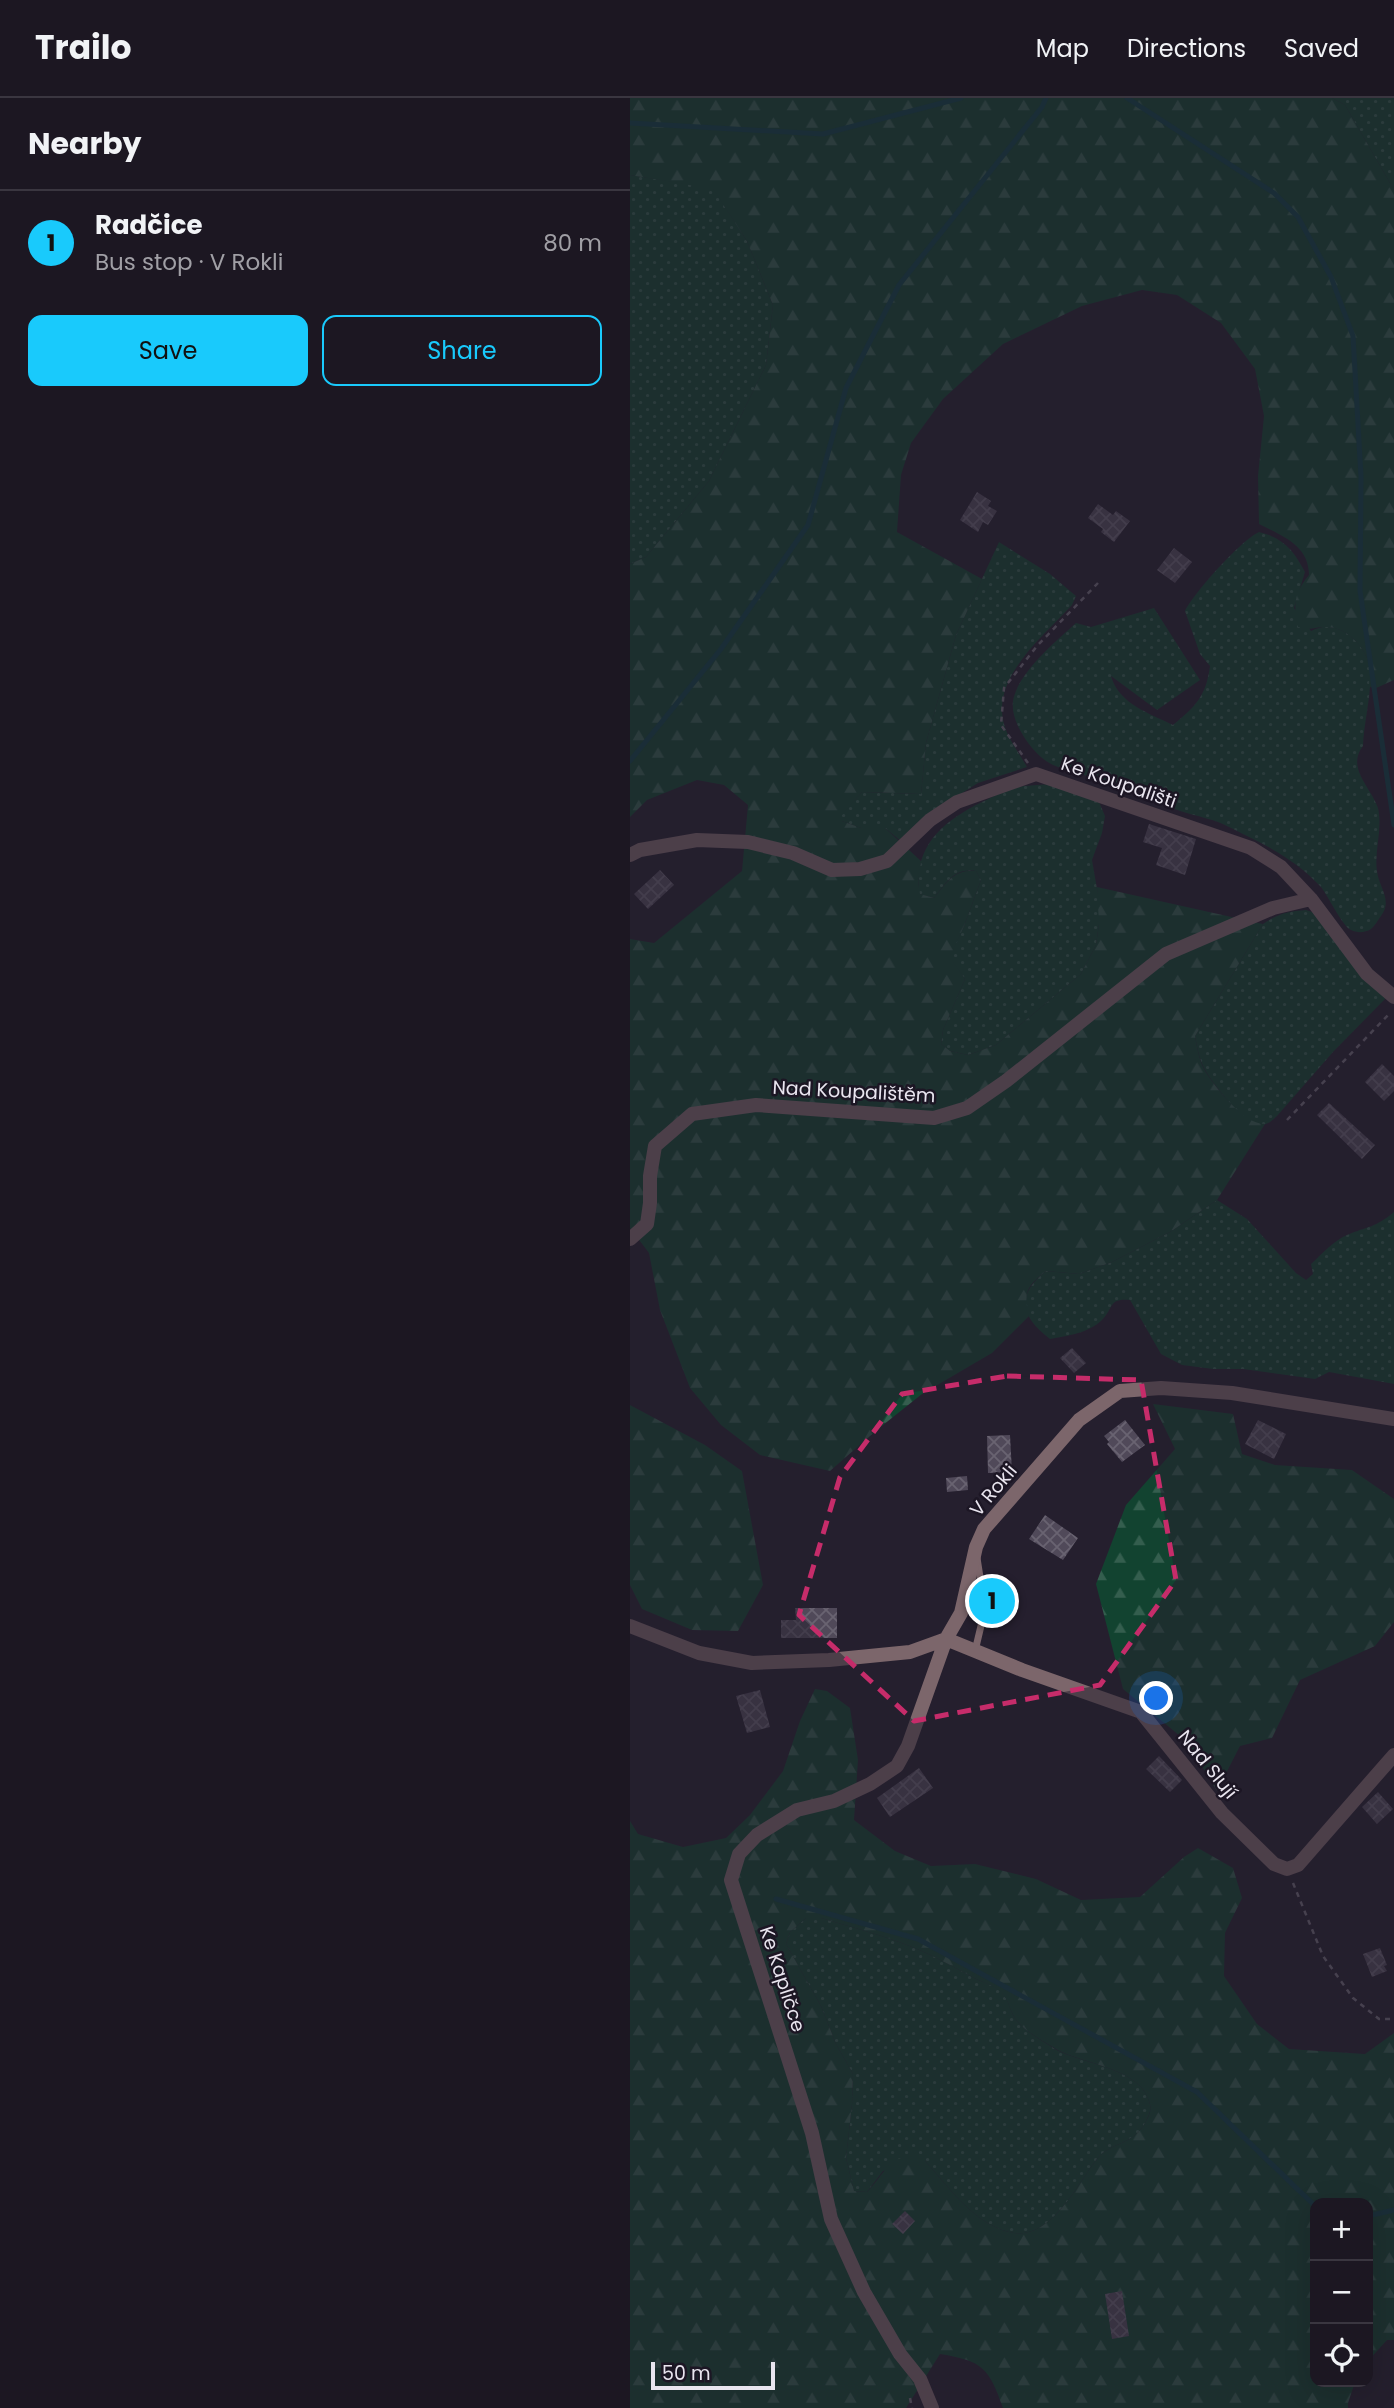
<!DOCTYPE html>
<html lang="en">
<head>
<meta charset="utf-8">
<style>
  body { margin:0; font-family:Poppins,sans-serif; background:#29242f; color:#f1f3f6 }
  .controls { position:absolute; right:21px; bottom:21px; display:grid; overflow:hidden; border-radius:14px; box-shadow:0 7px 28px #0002 }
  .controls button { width:63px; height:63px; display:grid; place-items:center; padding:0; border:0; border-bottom:2px solid #3a3640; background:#1c1722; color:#f1f3f6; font:35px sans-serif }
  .scale { position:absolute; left:21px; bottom:18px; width:124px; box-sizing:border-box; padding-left:7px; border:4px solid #e9e5ef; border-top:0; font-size:19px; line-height:24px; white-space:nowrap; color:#e9e5ef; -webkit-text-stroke:5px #1c1624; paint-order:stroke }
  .you { position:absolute; left:527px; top:1601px; width:24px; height:24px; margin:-18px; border:5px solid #fff; border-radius:50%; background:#1a73e8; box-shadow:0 0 0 10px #1a73e833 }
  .badge { display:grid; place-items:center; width:46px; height:46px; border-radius:50%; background:#19cafc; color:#111; font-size:23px; font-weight:700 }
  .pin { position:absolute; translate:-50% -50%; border:4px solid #fff; box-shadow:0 2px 7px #0006 }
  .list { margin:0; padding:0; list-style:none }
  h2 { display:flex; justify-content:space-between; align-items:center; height:91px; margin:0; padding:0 28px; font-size:30px }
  h2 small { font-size:23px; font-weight:400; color:#a09fa5 }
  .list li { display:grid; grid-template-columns:46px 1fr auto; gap:21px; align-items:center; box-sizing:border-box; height:105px; padding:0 28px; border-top:2px solid #3a3640 }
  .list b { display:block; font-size:26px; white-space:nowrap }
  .list p { margin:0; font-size:23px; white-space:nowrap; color:#a09fa5 }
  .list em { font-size:23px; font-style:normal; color:#a09fa5 }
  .actions { display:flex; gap:14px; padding:21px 28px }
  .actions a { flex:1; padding:16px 0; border:2px solid #19cafc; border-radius:14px; text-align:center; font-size:24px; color:#19cafc }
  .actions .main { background:#19cafc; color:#111 }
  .icon { flex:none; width:38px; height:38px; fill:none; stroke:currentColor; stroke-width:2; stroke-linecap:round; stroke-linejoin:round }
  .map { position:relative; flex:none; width:764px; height:2310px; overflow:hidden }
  header { display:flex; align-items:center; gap:42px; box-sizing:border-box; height:98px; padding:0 35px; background:#1c1722; border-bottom:2px solid #3a3640 }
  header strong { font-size:33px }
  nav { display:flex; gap:38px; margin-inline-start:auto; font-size:24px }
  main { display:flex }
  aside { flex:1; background:#1c1722 }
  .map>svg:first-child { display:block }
  .grass { fill:url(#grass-dots) }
  .forest { fill:url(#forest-firs); fill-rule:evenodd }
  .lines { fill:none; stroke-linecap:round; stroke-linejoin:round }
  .stream { stroke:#0e3f43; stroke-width:5 }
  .building { fill:url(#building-cross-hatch) }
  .path { stroke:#706a77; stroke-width:2.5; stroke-dasharray:5 5; stroke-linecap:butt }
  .lane { stroke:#7c666b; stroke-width:7 }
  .street { stroke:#7c666b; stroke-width:14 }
  .marked { fill:none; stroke:#c62c6a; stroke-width:5; stroke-dasharray:14 9; stroke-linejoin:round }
  .labels { text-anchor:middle; stroke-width:5; stroke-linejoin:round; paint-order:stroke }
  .street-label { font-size:19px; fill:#e9e5ef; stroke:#1c1624 }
</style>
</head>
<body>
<header>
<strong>Trailo</strong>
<nav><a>Map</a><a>Directions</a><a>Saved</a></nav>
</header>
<main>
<aside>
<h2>Nearby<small></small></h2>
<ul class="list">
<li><span class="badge">1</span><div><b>Radčice</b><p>Bus stop · V Rokli</p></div><em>80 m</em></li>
</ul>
<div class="actions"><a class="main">Save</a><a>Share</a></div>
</aside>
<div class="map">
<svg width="764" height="2310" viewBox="0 0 764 2310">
  <defs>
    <pattern id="grass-dots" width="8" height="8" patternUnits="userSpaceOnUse" patternTransform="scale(1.75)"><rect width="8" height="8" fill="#124330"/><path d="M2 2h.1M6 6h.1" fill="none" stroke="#345e4e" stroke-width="1.8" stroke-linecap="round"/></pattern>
    <pattern id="forest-firs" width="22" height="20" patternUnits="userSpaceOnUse" patternTransform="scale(1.75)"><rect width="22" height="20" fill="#124330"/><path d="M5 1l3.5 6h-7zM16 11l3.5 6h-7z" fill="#345e4e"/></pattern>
    <pattern id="building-cross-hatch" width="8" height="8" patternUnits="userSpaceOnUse" patternTransform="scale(1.75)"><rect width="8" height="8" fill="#504959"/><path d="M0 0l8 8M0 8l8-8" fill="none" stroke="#696371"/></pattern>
  </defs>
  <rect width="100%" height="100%" fill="#251f2e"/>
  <path class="grass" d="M702,0H764V92L715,7Z
    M0,77L83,90L117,143L143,207L136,267L79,383L16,459L0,466Z
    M629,434C654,440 664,453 675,474L664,510L681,533C686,531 692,528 697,529C718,529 738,551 740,572C742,596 734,623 733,648C716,670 741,689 748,710C753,731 744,753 747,773C749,790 763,802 751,818C748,822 745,828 741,831C735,835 727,835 721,832C713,829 698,798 691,789C670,766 644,751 617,738C605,732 591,724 578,721C566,717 554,715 542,710C533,706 525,698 515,694C485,682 453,680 423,667C412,662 403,652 396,642C389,632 381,616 383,603C387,576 426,543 446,525L461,529L524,510L570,582L527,612L481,578C489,606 519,615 543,627C566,608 576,598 580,568L570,556L555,513C564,495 611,442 629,434Z
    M369,444L420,476L446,498L442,507C414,538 361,579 374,626C378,641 390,656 397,669L348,685L302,714L272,744L255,730H231L212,723V716L232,694L291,696L296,645L326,537Z
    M421,686L469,704L475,718L472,735L462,762L469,802V826L466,847L451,876L366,947L338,957L320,953L311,946L313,932L335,881L319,859L334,828L351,782L346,773C324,770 317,784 304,800L289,796C283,748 313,723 352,704C365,698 379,690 394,688C403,687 412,687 421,686Z
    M676,812L685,815L754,896L755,901L703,954L647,1018C641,1024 636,1028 627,1027C613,1024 581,984 574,970C569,960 567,949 565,938L633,826C647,816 659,813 676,812Z
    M587,1102L617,1121L666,1175L676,1182L683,1176L681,1166C692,1156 703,1143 717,1137C738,1128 745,1130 764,1114V1286L699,1274L685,1281L613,1271H583L552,1267L531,1256L500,1202C478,1200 484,1210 472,1222C459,1235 437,1238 420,1241C391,1219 385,1197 416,1173L449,1176L482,1164L540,1134Z
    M176,1820H191C221,1829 253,1837 282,1849C303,1857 324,1869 344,1880C352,1884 366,1888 372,1894C379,1902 380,1915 387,1923C396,1934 413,1943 425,1951C452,1966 510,1970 519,2003C522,2011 520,2015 516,2023C505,2047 480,2044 467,2061C447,2086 423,2140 384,2135C346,2129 319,2089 295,2063L253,2073L237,2094L224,2093L216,2060L222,2006L223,1976L206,1946L191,1908L156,1846L160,1834Z"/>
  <path class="forest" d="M0,0H702L715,7L764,92V582L744,591L739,588C739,583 740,577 740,572C738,551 717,528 695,529C683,529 682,533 668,529C663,507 664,495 679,477C679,447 652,438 629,426L628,378L634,318L625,271L591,225L547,197L512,192L452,208L373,246L313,301L281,345L271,377L267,434L352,481L326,537L296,645L291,696L232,694L212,717V723L231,730H255L291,763L288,785L290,796L304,800C317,784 324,771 346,773L351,782L334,828L320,859L335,881L313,932L311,946L320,953L338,957L366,947L451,876L466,847L469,826L467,789L633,826L565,938C567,949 569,961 574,971C584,988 614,1027 635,1026L587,1102L540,1134L482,1164L449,1176L416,1173C397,1188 393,1194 399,1218L362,1255L292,1296L248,1331L200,1373L130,1357L91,1327L60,1290L30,1212L19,1155L0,1130V841L24,845L112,773L118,707L94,687L67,682L17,702L0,719V466L16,459L79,383L136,267L143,207L117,143L83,91L0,77Z
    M523,1306L603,1316L612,1356L645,1367L722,1372L764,1401V1524L745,1548L670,1582L642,1640L610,1648L587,1693L562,1652L550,1638L493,1591L466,1486L496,1407L545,1351Z
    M0,1307L75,1347L112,1373L133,1487L108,1533L62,1532L12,1511L0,1487Z
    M185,1591L197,1593L220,1610L228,1662L224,1722L265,1753L301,1768L345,1766L406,1781L451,1802L510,1799L554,1759L568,1750L603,1770L612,1800L595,1835L594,1878L627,1926L659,1951L735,1956L764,1935V2242H757L738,2263V2105H685V2284H725L718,2305V2310H373C359,2270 353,2263 310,2256L276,2310H0V1723L8,1736L53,1749L96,1740L120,1717L153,1673L170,1623ZM176,1820H191C221,1829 253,1837 282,1849C303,1857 324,1869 344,1880C352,1884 366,1888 372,1895C379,1902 380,1915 387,1923C396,1934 413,1943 426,1951C452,1966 510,1970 519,2003C522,2011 520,2016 516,2023C505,2047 480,2044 467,2061C447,2086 423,2140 384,2135C346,2129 319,2089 295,2063C264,2048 255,2075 237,2094L224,2093L216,2060L222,2006L223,1976L206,1946L191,1908L156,1846L160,1834Z"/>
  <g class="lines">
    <path class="stream" d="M497,0L644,95L668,119L701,179L723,238L731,379L730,493L764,727
      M0,25L193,36L331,0
      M0,663L91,551L178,427L216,290L269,187L412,9L416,0
      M146,1801L288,1841L567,1994L685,2108
      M738,2118L764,2112"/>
  </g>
  <path class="building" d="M347,394L361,403L358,408L367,413L358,427L353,424L348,434L330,422Z
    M468,406L483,417L486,413L500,423L484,444L471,434L473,431L458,420Z
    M544,450L562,464L545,485L527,472Z
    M519,726L566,741L555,777L526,767L532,750L513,744Z
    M30,772L44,787L18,811L4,796Z
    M752,966L764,978V993L754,1003L735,984Z
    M699,1005L745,1047L732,1061L687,1017Z
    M442,1250L456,1265L444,1275L430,1260Z
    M495,1322L515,1347L492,1364L477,1346L479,1344L474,1338Z
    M628,1322L656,1336L644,1361L615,1346Z
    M380,1337L382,1374L358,1375L357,1338Z
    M337,1378L338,1392L317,1394L316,1380Z
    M415,1417L448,1440L433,1462L399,1441Z
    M165,1510H207V1540H151V1522H166Z
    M130,1592L140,1629L117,1635L106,1598Z
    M529,1658L552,1682L540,1694L516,1671Z
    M289,1670L303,1690L260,1719L247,1700Z
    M748,1694L763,1711L747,1726L732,1709Z
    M750,1850L757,1867L754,1868L757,1873L742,1879L733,1856Z
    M275,2113L285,2123L273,2136L262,2126Z
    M492,2193L499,2238L482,2241L475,2196Z"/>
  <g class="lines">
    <path class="path" d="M398,665L371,627L374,590L407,548L468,485
      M657,1022L761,914
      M663,1785L693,1858L723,1900L749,1921H764
      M280,2300L282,2310"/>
    <path class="lane" d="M345,1553L355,1511L347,1460"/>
    <path class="street" d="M0,757L10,752L67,742L118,744L163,755L202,772L230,771L257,763L300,722L327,704L406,676L621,750L651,769L681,801L737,876L764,899
      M0,1141L17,1126L20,1105V1078L25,1048L62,1016L126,1007L304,1020L337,1010L376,983L536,856L643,810L681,801
      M0,1528L69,1555L122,1565L199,1562L280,1554L316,1541
      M316,1541L392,1572L511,1614L592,1715L644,1766L657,1771L668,1767L764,1657
      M302,2310L290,2281L270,2256L234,2194L201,2121L182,2035L101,1782L109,1756L127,1737L167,1712L204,1703L240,1686L267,1668L278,1648L316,1541L331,1515L346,1449L354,1431L449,1322L490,1293L531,1290L602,1295L764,1321"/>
  </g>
  <path d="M0 0H764V2310H0ZM377,1278L511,1282L546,1482L470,1587L284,1623L169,1517L210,1379L272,1296Z" fill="#251f2e" fill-opacity=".55" fill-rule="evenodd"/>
  <path class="marked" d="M377,1278L511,1282L546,1482L470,1587L284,1623L169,1517L210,1379L272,1296Z"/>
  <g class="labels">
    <g class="street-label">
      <text transform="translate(489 684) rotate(19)" y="7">Ke Koupališti</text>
      <text transform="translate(224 993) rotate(3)" y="7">Nad Koupalištěm</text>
      <text transform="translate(363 1392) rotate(-50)" y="7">V Rokli</text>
      <text transform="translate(578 1666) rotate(51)" y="7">Nad Slují</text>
      <text transform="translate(153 1881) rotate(72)" y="7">Ke Kapličce</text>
    </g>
  </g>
</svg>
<div class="controls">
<button>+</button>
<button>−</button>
<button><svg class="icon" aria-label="locate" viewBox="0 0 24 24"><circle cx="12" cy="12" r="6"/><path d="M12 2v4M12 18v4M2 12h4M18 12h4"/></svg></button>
</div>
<div class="scale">50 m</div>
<div class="you"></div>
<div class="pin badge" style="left:362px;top:1503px">1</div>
</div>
</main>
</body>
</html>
